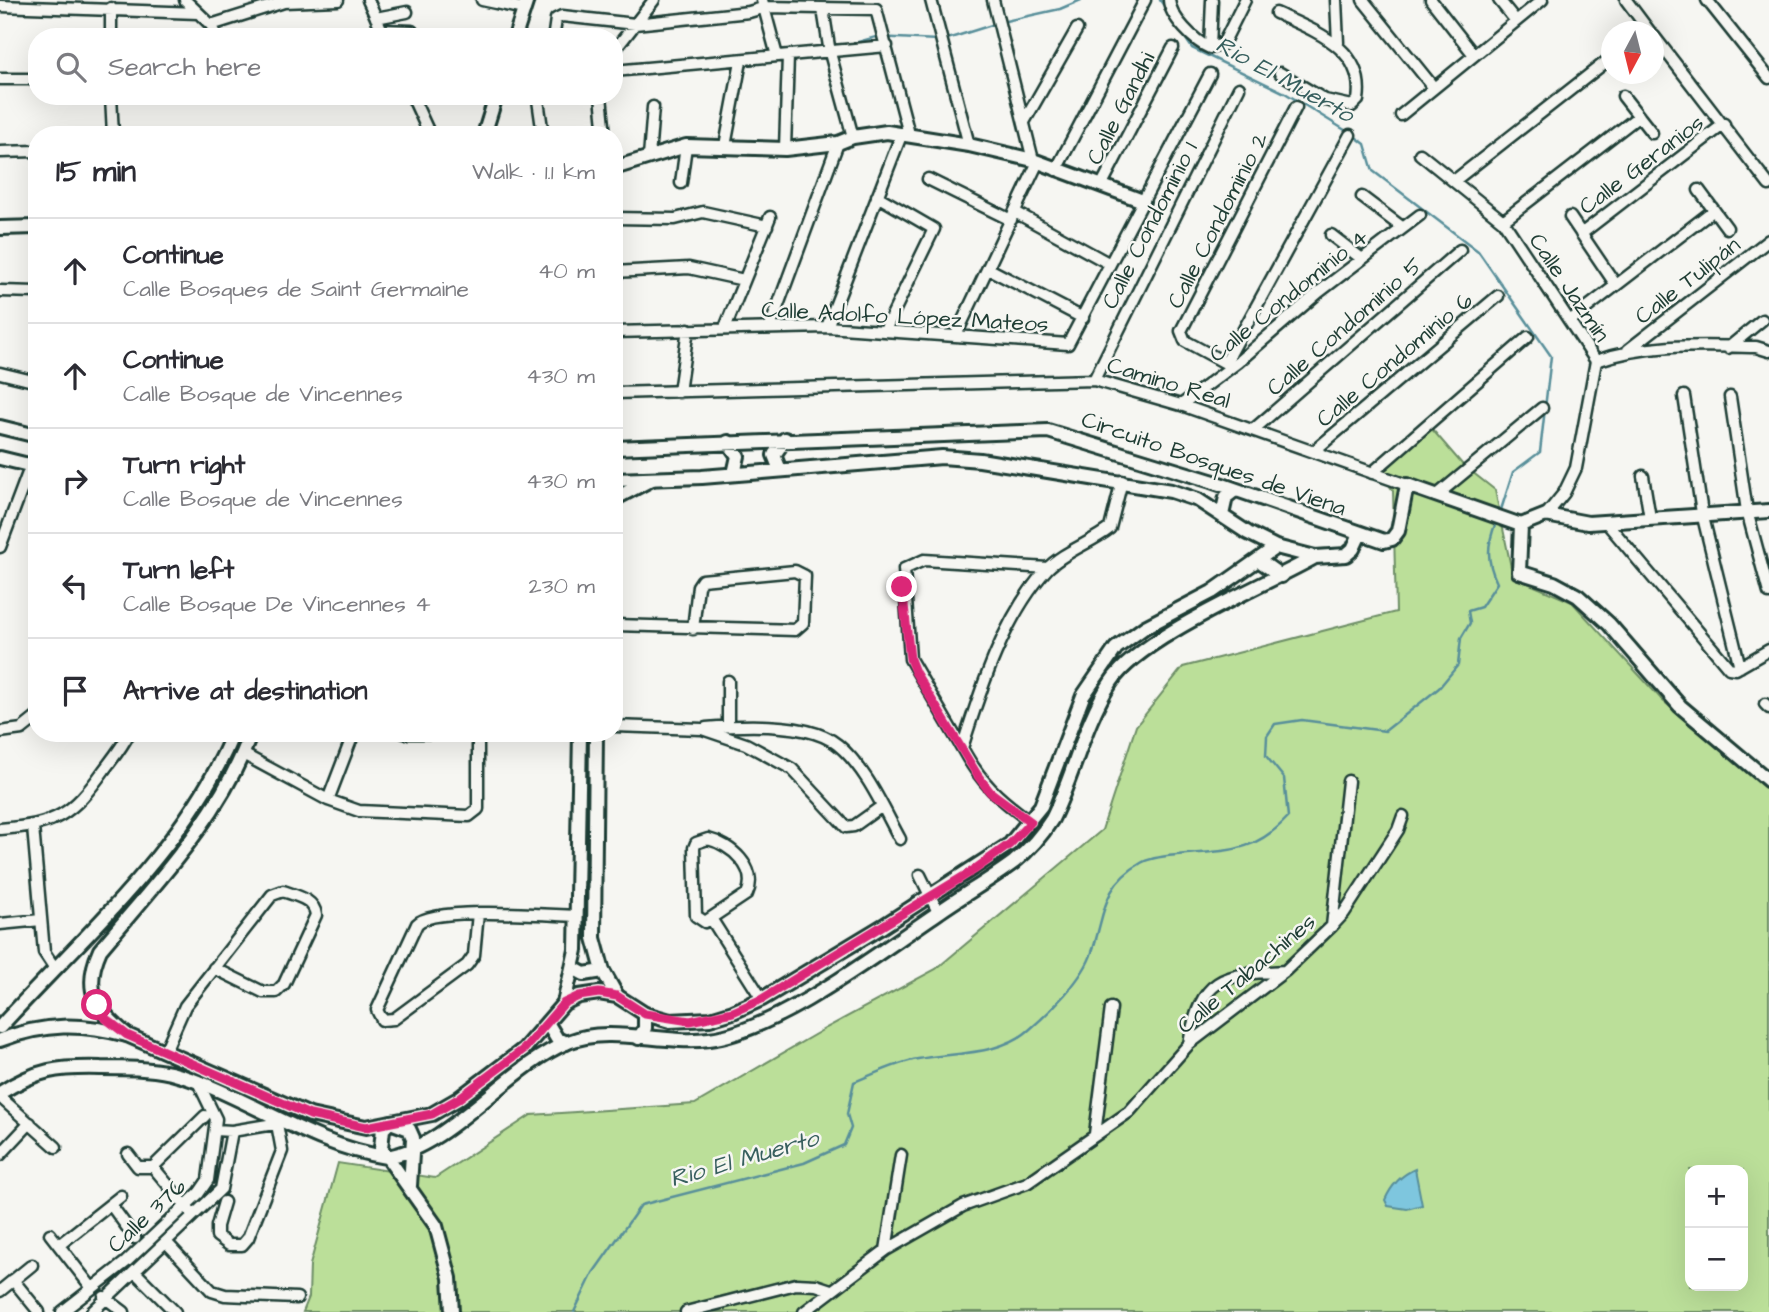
<!DOCTYPE html>
<html lang="en">
<head>
<meta charset="utf-8">
<style>
  body { margin:0; font-family:"Architects Daughter",sans-serif; background:#f2f2f3; color:#2b2b33 }
  .controls { position:absolute; right:21px; bottom:21px; display:grid; overflow:hidden; border-radius:14px; box-shadow:0 7px 28px #0002 }
  .controls button { width:63px; height:63px; display:grid; place-items:center; padding:0; border:0; border-bottom:2px solid #e1e1e2; background:#fff; color:#2b2b33; font:35px sans-serif }
  .compass { position:absolute; left:1601px; top:21px; width:63px; height:63px; border-radius:50%; background:#fff; box-shadow:0 7px 28px #0002; rotate:187deg }
  .stop { position:absolute; width:21px; height:21px; margin:-16px; border:5px solid #db2777; border-radius:50%; background:#fff }
  .stop.end { background:#db2777; border-color:#fff; box-shadow:0 2px 7px #0008 }
  .list { margin:0; padding:0; list-style:none }
  h2 { display:flex; justify-content:space-between; align-items:center; height:91px; margin:0; padding:0 28px; font-size:30px }
  h2 small { font-size:23px; font-weight:400; color:#7c7c81 }
  .list li { display:grid; grid-template-columns:46px 1fr auto; gap:21px; align-items:center; box-sizing:border-box; height:105px; padding:0 28px; border-top:2px solid #e1e1e2 }
  .list b { display:block; font-size:26px; white-space:nowrap }
  .list p { margin:0; font-size:23px; white-space:nowrap; color:#7c7c81 }
  .list em { font-size:23px; font-style:normal; color:#7c7c81 }
  .icon { flex:none; width:38px; height:38px; fill:none; stroke:currentColor; stroke-width:2; stroke-linecap:round; stroke-linejoin:round }
  .map { position:relative; flex:none; width:1769px; height:1312px; overflow:hidden }
  .search { position:absolute; background:#fff; box-shadow:0 7px 28px #0002; left:28px; top:28px; width:595px; height:77px; display:flex; align-items:center; gap:18px; box-sizing:border-box; padding:0 24px; border-radius:28px; color:#7c7c81; font-size:26px }
  .panel { position:absolute; background:#fff; box-shadow:0 7px 28px #0002; left:28px; top:126px; width:595px; height:616px; border-radius:28px }
  .map>svg:first-child { display:block }
  .green { fill:#bbdf99; stroke:#6d8e66; stroke-width:2; fill-rule:evenodd }
  .water { fill:#7ec6de; stroke:#588f9a; stroke-width:2 }
  .lines { fill:none; stroke-linecap:round; stroke-linejoin:round }
  .stream { stroke:#588f9a; stroke-width:2.5 }
  .minor-casing { stroke:#1f3d34; stroke-width:15 }
  .tertiary-casing { stroke:#1f3d34; stroke-width:18 }
  .secondary-casing { stroke:#1f3d34; stroke-width:18 }
  .minor { stroke:#f6f6f2; stroke-width:10 }
  .tertiary { stroke:#f6f6f2; stroke-width:12 }
  .secondary { stroke:#f6f6f2; stroke-width:12 }
  .route { stroke:#db2777; stroke-width:9 }
  .labels { text-anchor:middle; stroke-width:5; stroke-linejoin:round; paint-order:stroke }
  .street-label { font-size:23px; fill:#1f3d34; stroke:#f6f6f2 }
  .water-label { font-size:24px; font-style:italic; fill:#375f5e; stroke:#f6f6f2 }
</style>
</head>
<body>
<div class="map">
<svg width="1769" height="1312" viewBox="0 0 1769 1312">
  <rect width="100%" height="100%" fill="#f6f6f2"/>
  <filter id="ink" filterUnits="userSpaceOnUse"><feTurbulence type="fractalNoise" baseFrequency=".0143" numOctaves="2"/><feDisplacementMap in="SourceGraphic" scale="14" xChannelSelector="R" yChannelSelector="G"/><feConvolveMatrix kernelMatrix="1 2 1 2 8 2 1 2 1" color-interpolation-filters="sRGB"/></filter>
  <g filter="url(#ink)">
    <path class="green" d="M1425,421L1462,464L1495,490L1513,577L1572,602L1663,701L1769,785V1312H303L309,1297L310,1265L338,1163L435,1178L531,1115L695,1104L826,1028L936,969L1102,830L1136,726L1183,667L1396,612L1393,491L1375,463ZM1690,1170H1743V1286H1690Z"/>
    <path class="water" d="M1415,1169L1422,1205L1407,1209L1388,1206L1385,1200C1391,1186 1401,1175 1415,1169Z"/>
    <g class="lines">
      <path class="stream" d="M1160,0L1168,12
        M1001,22L1060,9L1081,0
        M1179,29L1192,48L1285,93L1348,132
        M944,40L995,24
        M844,46L876,37L938,40
        M1353,135L1365,144L1373,171L1478,251L1551,356L1540,452L1513,472L1500,513
        M574,1312L593,1273L641,1205L804,1163L844,1145L851,1128L847,1114L854,1082C875,1074 895,1063 918,1059C955,1052 999,1056 1029,1030C1050,1012 1084,978 1092,952C1105,915 1101,886 1141,863C1151,857 1166,856 1177,855C1225,850 1253,855 1288,817L1284,778L1266,756L1267,736L1275,724L1302,720L1385,731L1439,688L1458,665L1461,638L1470,623L1468,611L1481,607L1497,583C1486,560 1487,545 1496,522"/>
      <g class="minor-casing">
        <path id="minor" d="M185,0L211,25L218,37
          M368,0L385,37
          M482,0L524,9
          M762,0L777,56
          M931,0L969,145
          M993,0L1033,160
          M1169,0C1170,17 1195,42 1210,48L1223,44L1245,0
          M1336,0L1338,43
          M1363,0L1434,88
          M1431,0L1474,55
          M1499,0L1516,21
          M1626,0L1650,32
          M1707,0L1769,78
          M0,6L198,13
          M823,9L830,53L853,137
          M1276,13C1314,31 1366,48 1358,100L1352,106L1325,100L1280,73
          M376,18L407,12
          M211,25L284,2L338,0
          M382,30L412,31
          M554,33L556,19L562,16L635,24L749,12L766,7L876,9L909,134
          M1654,36L1769,185
          M111,37V8
          M1210,48L1212,0
          M614,51L654,0
          M614,71L887,46
          M0,79H37
          M111,96L113,135
          M412,96L430,135
          M601,96L605,135
          M1623,96L1652,133
          M538,100L543,135
          M1401,115L1542,0
          M1024,122L1077,29
          M725,146L741,61
          M785,149L788,56
          M0,152L37,151
          M1420,154L1503,221L1596,361L1576,468L1564,493L1546,515
          M649,157L653,107
          M1056,170L1145,0
          M928,179L1011,220
          M1454,181L1612,57
          M681,183L686,146
          M1101,186L1173,48
          M1699,190L1727,228
          M877,196L934,229L885,330
          M1362,197L1403,228
          M1015,212L1110,264
          M1570,217L1616,285
          M614,218L675,219L703,212L767,226
          M1503,221L1639,116
          M1581,234L1724,124
          M1331,235L1362,259
          M989,269L1083,318
          M614,272L689,268L744,280
          M0,291L37,292
          M1571,320L1714,210
          M770,327L838,143
          M827,327L902,133
          M725,328L770,217
          M614,332L827,327L1068,344L1210,74
          M956,335L1038,162
          M1728,348L1762,320
          M1628,350L1769,240
          M1596,361C1647,343 1702,346 1756,347L1769,351
          M1226,362L1350,135
          M1231,366L1185,341L1181,331L1296,107
          M0,373L37,382
          M1094,380L1239,88
          M679,392L688,329
          M614,393L1094,380L1181,405L1407,485
          M1684,396L1702,513L1740,667
          M1730,397L1747,511L1769,593
          M1181,405L1238,362L1319,292L1420,215
          M1253,430L1460,250
          M1314,451L1498,296
          M1372,473L1528,337
          M1643,476L1650,518
          M1436,496L1542,408
          M1606,522L1729,668L1736,669L1769,650
          M0,547L31,465
          M614,625L795,630L803,623L805,576L795,571L702,580L698,586L693,629
          M728,681V726
          M1765,704L1769,708
          M614,726L702,729L746,744L792,769L846,827L854,826L882,806
          M706,728C741,725 809,721 838,745C866,768 883,808 900,839
          M0,732L22,729L37,717
          M404,733H431
          M962,748L910,659L904,569L924,560L1048,568
          M243,754L328,800L359,811L469,816L478,809V733
          M328,800L351,740L358,733
          M1031,822C998,798 981,783 962,748C981,688 1004,616 1047,569C1063,552 1091,543 1110,528L1122,481
          M33,827L44,952L54,967
          M0,829C56,825 72,815 104,770C113,758 123,746 129,733
          M708,839C730,844 759,868 747,894L705,922L696,916L694,848L696,843Z
          M920,875L938,912
          M478,913L474,955L467,965L394,1019L382,1020L377,1010L417,924C433,906 549,915 577,916
          M712,920L762,999
          M0,924L41,920
          M1332,926L1348,781
          M1189,1044C1201,977 1221,974 1285,971
          M165,1051L185,1006L272,895L283,891C297,896 314,899 316,915L284,984L276,992H263L214,968
          M0,1097L56,1147
          M215,1130L232,1131L280,1123
          M1095,1134L1111,1008
          M128,1154L138,1167H153L205,1116
          M0,1155L30,1123
          M153,1167L189,1210
          M224,1202L217,1226V1236L229,1245H242L248,1238L282,1151L277,1124
          M111,1205L135,1238
          M50,1234L92,1288
          M166,1242L212,1291L225,1295L297,1298
          M59,1245L121,1196
          M886,1250L901,1155
          M135,1272L175,1312
          M13,1280L39,1312
          M0,1291L32,1265
          M104,1297L124,1312
          M62,1312L126,1262L199,1193L208,1180L216,1119L199,1084
          M92,1312L221,1189L232,1131
          M686,1312L796,1284L816,1285L831,1290
          M804,1312L886,1250L963,1206L1027,1183L1129,1112L1189,1044L1285,971L1332,926L1344,913L1398,830L1403,816"/>
      </g>
      <g class="tertiary-casing">
        <path id="tertiary" d="M515,37L527,0
          M484,135L496,96
          M614,168L686,146L785,149L838,143L853,137L887,132L969,145L1033,160L1143,201
          M0,228L37,227
          M614,499L652,479
          M1260,561L1281,576
          M596,733L594,938L603,971L617,996
          M573,968L584,974L603,971
          M564,1003L576,950L580,733
          M548,1024L557,1039L566,1043
          M0,1027C80,939 188,846 233,733
          M127,1035C96,1010 82,990 100,950C155,884 221,816 251,733
          M639,1038L645,1028V1014"/>
      </g>
      <g class="secondary-casing">
        <path id="secondary" d="M0,427L37,436
          M728,442L738,456L734,474
          M614,448L1048,431L1211,481L1384,541L1392,539L1398,531L1407,485L1521,525L1519,572L1554,583L1578,596L1609,624L1680,706L1769,781
          M0,458L37,467
          M780,470L774,455L785,439
          M614,480L702,477L942,457L980,460L1171,491L1198,500L1248,533L1276,547L1315,557L1346,555L1353,549L1360,534
          M1222,515L1226,497L1235,490
          M1521,525L1546,515L1588,523L1769,511
          M0,1040C45,1023 81,1023 127,1035L310,1115L366,1127L432,1114L458,1099L524,1049L564,1003L579,996L599,993L617,996L645,1014L670,1021L710,1019L733,1012L762,999L883,926L1010,844L1041,806L1083,696L1116,648L1145,627L1212,592L1276,547
          M0,1093C38,1069 57,1067 101,1068C125,1068 148,1068 171,1073C240,1091 312,1147 386,1157C449,1148 507,1067 568,1042C611,1025 663,1045 709,1039C777,1031 881,951 939,912C963,895 990,880 1014,862C1029,850 1042,835 1052,819C1074,775 1084,723 1111,682C1141,636 1264,586 1315,557
          M390,1122L383,1129L381,1148L436,1226L450,1278L452,1312
          M393,1123L409,1129L413,1138L410,1186"/>
      </g>
      <use href="#minor" class="minor"/>
      <use href="#tertiary" class="tertiary"/>
      <use href="#secondary" class="secondary"/>
    </g>
  </g>
  <g class="lines" filter="url(#ink)">
    <path class="route" d="M97,1005L105,1018L127,1035L310,1115L366,1127L432,1114L458,1099L524,1049L564,1003L579,996L599,993L617,996L645,1014L690,1021L733,1012L762,999L974,870L1010,844L1031,822L990,792L978,776L915,672L910,659L902,587"/>
  </g>
  <g class="labels">
    <g class="street-label">
      <text transform="translate(1120 108) rotate(-63)" y="8">Calle Gandhi</text>
      <text transform="translate(1641 164) rotate(-37)" y="8">Calle Geranios</text>
      <text transform="translate(1217 220) rotate(-63)" y="8">Calle Condominio 2</text>
      <text transform="translate(1149 225) rotate(-63)" y="8">Calle Condominio 1</text>
      <text transform="translate(1687 280) rotate(-38)" y="8">Calle Tulipán</text>
      <text transform="translate(1570 287) rotate(56)" y="8">Calle Jazmín</text>
      <text transform="translate(1288 295) rotate(-39)" y="8">Calle Condominio 4</text>
      <text transform="translate(905 316) rotate(3)" y="8">Calle Adolfo López Mateos</text>
      <text transform="translate(1344 326) rotate(-41)" y="8">Calle Condominio 5</text>
      <text transform="translate(1394 359) rotate(-40)" y="8">Calle Condominio 6</text>
      <text transform="translate(1169 382) rotate(17)" y="8">Camino Real</text>
      <text transform="translate(1214 463) rotate(19)" y="8">Circuito Bosques de Viena</text>
      <text transform="translate(1246 973) rotate(-40)" y="8">Calle Tabachines</text>
      <text transform="translate(146 1215) rotate(-43)" y="8">Calle 376</text>
    </g>
    <g class="water-label">
      <text transform="translate(1285 79) rotate(29)" y="8">Rio El Muerto</text>
      <text transform="translate(744 1158) rotate(-16)" y="8">Rio El Muerto</text>
    </g>
  </g>
</svg>
<div class="controls">
<button>+</button>
<button>−</button>
</div>
<svg class="compass" viewBox="-18 -18 36 36"><path d="M0-13l5 13h-10z" fill="#e53935"/><path d="M0 13l5-13h-10z" fill="#7c7c81"/></svg>
<div class="stop" style="left:97px;top:1005px"></div>
<div class="stop end" style="left:902px;top:587px"></div>
<div class="search"><svg class="icon" aria-label="search" viewBox="0 0 24 24"><circle cx="10" cy="10" r="6"/><path d="M15 15l6 6"/></svg>Search here</div>
<section class="panel">
<h2>15 min<small>Walk · 1.1 km</small></h2>
<ul class="list">
<li><svg class="icon" aria-label="ahead" viewBox="0 0 24 24"><path d="M12 20V5M6 11l6-6 6 6"/></svg><div><b>Continue</b><p>Calle Bosques de Saint Germaine</p></div><em>40 m</em></li>
<li><svg class="icon" aria-label="ahead" viewBox="0 0 24 24"><path d="M12 20V5M6 11l6-6 6 6"/></svg><div><b>Continue</b><p>Calle Bosque de Vincennes</p></div><em>430 m</em></li>
<li><svg class="icon" aria-label="right" viewBox="0 0 24 24"><path d="M7 20v-9h11M14 6l5 5-5 5"/></svg><div><b>Turn right</b><p>Calle Bosque de Vincennes</p></div><em>430 m</em></li>
<li><svg class="icon" aria-label="left" viewBox="0 0 24 24"><path d="M17 20v-9H6M10 6l-5 5 5 5"/></svg><div><b>Turn left</b><p>Calle Bosque De Vincennes 4</p></div><em>230 m</em></li>
<li><svg class="icon" aria-label="arrive" viewBox="0 0 24 24"><path d="M6 21V4h12l-3 4 3 4H6"/></svg><div><b>Arrive at destination</b></div></li>
</ul>
</section>
</div>
</body>
</html>
